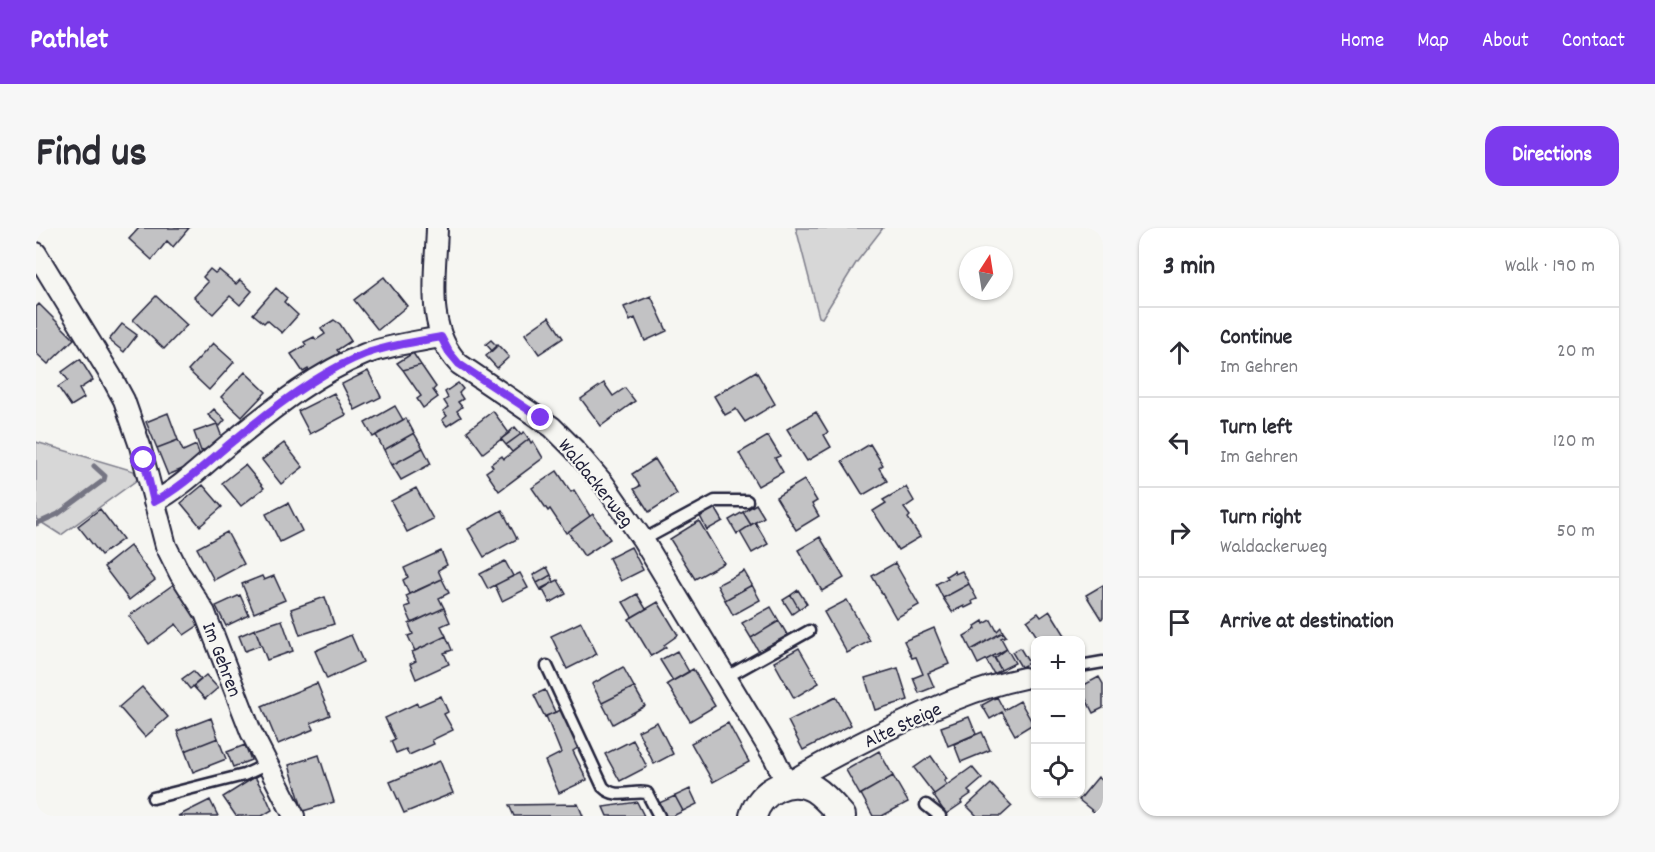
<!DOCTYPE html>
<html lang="en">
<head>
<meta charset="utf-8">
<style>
  body { margin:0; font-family:Dekko,sans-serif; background:#f7f7f7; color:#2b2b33 }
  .controls { position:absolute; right:18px; bottom:18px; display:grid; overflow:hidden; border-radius:12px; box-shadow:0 2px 4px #0004 }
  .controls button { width:54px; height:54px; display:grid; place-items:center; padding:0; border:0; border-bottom:2px solid #e1e1e2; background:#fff; color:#2b2b33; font:30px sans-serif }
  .compass { position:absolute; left:923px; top:18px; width:54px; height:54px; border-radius:50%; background:#fff; box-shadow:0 2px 4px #0004; rotate:12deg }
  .stop { position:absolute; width:18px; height:18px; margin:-14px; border:4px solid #7c3aed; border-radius:50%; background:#fff }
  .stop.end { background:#7c3aed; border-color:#fff; box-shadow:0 2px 6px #0008 }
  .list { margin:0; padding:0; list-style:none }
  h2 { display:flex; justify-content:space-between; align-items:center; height:78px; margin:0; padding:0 24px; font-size:26px }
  h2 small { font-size:20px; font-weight:400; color:#7c7c81 }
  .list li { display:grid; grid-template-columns:39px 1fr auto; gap:18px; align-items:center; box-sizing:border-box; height:90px; padding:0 24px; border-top:2px solid #e1e1e2 }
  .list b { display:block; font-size:22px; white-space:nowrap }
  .list p { margin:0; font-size:20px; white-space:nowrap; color:#7c7c81 }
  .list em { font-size:20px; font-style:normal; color:#7c7c81 }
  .icon { flex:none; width:33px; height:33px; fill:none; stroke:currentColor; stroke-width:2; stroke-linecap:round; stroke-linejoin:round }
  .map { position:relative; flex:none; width:1067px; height:588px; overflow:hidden; border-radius:18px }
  header { display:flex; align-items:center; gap:36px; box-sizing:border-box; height:84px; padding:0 30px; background:#7c3aed; color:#fff }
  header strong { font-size:28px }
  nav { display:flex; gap:33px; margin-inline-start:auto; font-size:21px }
  .intro { display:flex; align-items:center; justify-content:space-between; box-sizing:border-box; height:144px; padding:0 36px }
  h1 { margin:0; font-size:42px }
  .button { padding:15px 27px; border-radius:18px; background:#7c3aed; color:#fff; font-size:21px; font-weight:700 }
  main { display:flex; gap:36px; padding:0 36px }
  aside { flex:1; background:#fff; border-radius:18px; box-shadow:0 2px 4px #0004 }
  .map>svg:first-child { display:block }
  .green { fill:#d7d7d7; stroke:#7c7c89; stroke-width:1.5 }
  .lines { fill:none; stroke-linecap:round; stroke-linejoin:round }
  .stream { stroke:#757583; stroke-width:5 }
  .building { fill:#c2c2c4; stroke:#22223b; stroke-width:1.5 }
  .service-casing { stroke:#22223b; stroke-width:15 }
  .minor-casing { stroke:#22223b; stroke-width:24 }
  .tertiary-casing { stroke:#22223b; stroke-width:30 }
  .service { stroke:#f6f6f2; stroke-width:10 }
  .minor { stroke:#f6f6f2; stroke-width:20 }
  .tertiary { stroke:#f6f6f2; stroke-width:26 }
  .route { stroke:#7c3aed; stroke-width:8 }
  .labels { text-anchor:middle; stroke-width:4.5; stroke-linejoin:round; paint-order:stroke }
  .street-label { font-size:20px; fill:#22223b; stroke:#f6f6f2 }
</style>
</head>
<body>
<header>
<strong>Pathlet</strong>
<nav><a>Home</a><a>Map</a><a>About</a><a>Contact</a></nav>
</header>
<div class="intro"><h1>Find us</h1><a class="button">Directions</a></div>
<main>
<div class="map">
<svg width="1067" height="588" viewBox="0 0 1067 588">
  <rect width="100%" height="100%" fill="#f6f6f2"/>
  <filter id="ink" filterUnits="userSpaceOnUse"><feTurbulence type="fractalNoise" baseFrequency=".0167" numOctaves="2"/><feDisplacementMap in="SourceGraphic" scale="12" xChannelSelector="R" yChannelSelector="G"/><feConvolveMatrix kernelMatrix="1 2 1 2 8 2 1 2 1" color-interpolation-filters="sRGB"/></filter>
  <g filter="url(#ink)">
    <path class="green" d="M760,0H847L820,35L786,90L783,89Z
      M0,214L98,243L101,252L25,307L0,291Z"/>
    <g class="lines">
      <path class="stream" d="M0,296L22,286L68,252L69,248L58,238"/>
    </g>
    <path class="building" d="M103,0H153L137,19L131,13L116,32L93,11Z
      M174,41L179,45L183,42L200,56L204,52L216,63L204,77L194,68L177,86L158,69L172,54L167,49Z
      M348,49L371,78L342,102L318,72Z
      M240,60L251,70L248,74L262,87L246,105L231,92L228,95L217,86Z
      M120,68L151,97L128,121L97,92Z
      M615,68L631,103L609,113L599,90L594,93L588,79Z
      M3,76L38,111L12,136L0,125V79Z
      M513,89L527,110L503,126L489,106Z
      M298,92L304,96L315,113L301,122L305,127L275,147L272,141L267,144L255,126L270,117L268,114L278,109L280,112L289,106L285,100Z
      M86,96L101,107L88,124L73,112Z
      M455,112L461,118L456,123L450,116Z
      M177,115L198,134L173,162L152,142Z
      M462,117L473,129L461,140L450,128Z
      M377,125L385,137L367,142L361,135Z
      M44,131L57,152L43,161L48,170L35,178L22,159L32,152L26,144Z
      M385,137L400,159L397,162L402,169L387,180L381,171L385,168L367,142Z
      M332,143L345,169L319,182L306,156Z
      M720,143L739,176L709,194L700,181L689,187L678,168Z
      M209,144L230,164L206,189L185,169Z
      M422,155L427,161L423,165L427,171L422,174L426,179L421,183L425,189L411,198L406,192L411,188L407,183L412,179L408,173L412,170L409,164Z
      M568,155L577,168L589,160L599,173L565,198L545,171Z
      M298,165L310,187L274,206L262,183Z
      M359,178L367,192L337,209L329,195Z
      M178,181L189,192L184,198L172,187Z
      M457,183L473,205L447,225L431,203Z
      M780,184L792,204L788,207L795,219L771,233L751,201Z
      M132,185L142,212L121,220L110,194Z
      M370,190L378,205L348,222L340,207Z
      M181,196L187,212L181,217L165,223L158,204Z
      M479,199L485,206L470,217L465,211Z
      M488,204L493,211L476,224L470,217Z
      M378,205L387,220L356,237L348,222Z
      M732,208L744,228L739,230L747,244L722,258L703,225Z
      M493,211L495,215L497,213L507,230L463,263L450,244L457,239L455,236L466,228L468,231Z
      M142,212L147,223L160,217L166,233L132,247L121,220Z
      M248,215L267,239L245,256L226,232Z
      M834,216L847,237L843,240L851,253L827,267L806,233Z
      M387,220L395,236L365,252L356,237Z
      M619,231L641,266L613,284L598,261L604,258L596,246Z
      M209,237L228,260L205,278L186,255Z
      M521,243L535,264L538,262L554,288L530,305L514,281L512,283L496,260Z
      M768,252L781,273L776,276L783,288L760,302L740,269Z
      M167,257L186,279L164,298L145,275Z
      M870,259L878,273L868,280L874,288L872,290L884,309L862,322L837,283L850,275L847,272Z
      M380,260L397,291L371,304L355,273Z
      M252,275L266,303L244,314L230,286Z
      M720,276L728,289L715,297L707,284Z
      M678,278L687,293L671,302L663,286Z
      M64,281L87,311L65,327L42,298Z
      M466,282L481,311L448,329L432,301Z
      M707,284L715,297L701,306L693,292Z
      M557,286L574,311L548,328L532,304Z
      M663,293L688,335L659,351L634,311Z
      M719,294L732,316L716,325L704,304Z
      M191,304L208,336L178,352L161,320Z
      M784,309L808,350L786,363L762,322Z
      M94,318L119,352L93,372L68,339Z
      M595,319L607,342L585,353L573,330Z
      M405,323L411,337L402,342L406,351L373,366L367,352L372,349L368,340Z
      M469,333L477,348L452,361L444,346Z
      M859,335L883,377L860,390L836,348Z
      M511,339L515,347L501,355L497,347Z
      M708,343L716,357L689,372L681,357Z
      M918,343L919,346L926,343L933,356L907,370L900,356L912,350L910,348Z
      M484,345L492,360L466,373L459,357Z
      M515,347L518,354L505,362L501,355Z
      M226,348L228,352L238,348L249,372L218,385L206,356Z
      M406,351L413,365L403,370L408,380L376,395L369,379L374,377L370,368Z
      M522,352L530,366L514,375L506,360Z
      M138,356L166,395L148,407L140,396L113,416L93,388Z
      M933,356L941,371L936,373L937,376L929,380L928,378L916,384L907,370Z
      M716,357L724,372L697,387L689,372Z
      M1067,357V390L1065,391L1050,367Z
      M762,362L771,376L763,381L755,367Z
      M601,366L610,381L596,389L587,374Z
      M204,367L213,387L190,398L180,378Z
      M755,367L763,381L756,386L747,372Z
      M289,369L298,396L264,407L255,381Z
      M811,372L834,413L811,425L788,384Z
      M622,374L642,407L628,417L630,419L615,428L593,391Z
      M735,379L743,393L715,410L706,395Z
      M408,380L414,394L405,398L410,408L379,423L372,408L377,406L373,396Z
      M1014,383L1032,412H1003L991,393L1002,385L1005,389Z
      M246,392L257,423L231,432L219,401Z
      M955,392L961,403L965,399L967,404L935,422L928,408L940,401L939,398L947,393L948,396Z
      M743,393L752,408L723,424L715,410Z
      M545,394L561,426L531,441L515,408Z
      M898,400L913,436L892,445L898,459L883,465L877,450L887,446L880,429L876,430L868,413Z
      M219,401L225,417L209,423L203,408Z
      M967,404L970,408L965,410L971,421L942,436L935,422Z
      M315,407L327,434L291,451L279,423Z
      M410,408L416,422L408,425L413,436L380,451L374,436L380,433L376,424Z
      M763,420L783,455L758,470L738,434Z
      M984,420L993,435L985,439L976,424Z
      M971,421L979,435L965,442L959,430Z
      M641,423L653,444L637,453L624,432Z
      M957,428L965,442L958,446L950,432Z
      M587,439L598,459L566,475L556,456Z
      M862,440L872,472L839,482L829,450Z
      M657,441L679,478L654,493L631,456Z
      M157,443L165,452L154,461L146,451Z
      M170,447L182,460L169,471L157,458Z
      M1063,449L1067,456V480L1057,485L1044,459Z
      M281,455L294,487L275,495L278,501L242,516L226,478Z
      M106,459L132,489L109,509L83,479Z
      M598,459L609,478L577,496L566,475Z
      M509,462L519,484L509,489L498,467Z
      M405,468L412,484L408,486L417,502L396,512L398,516L373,527L370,521L360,525L355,513L359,511L349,490L381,475L382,478Z
      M800,469L815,497L767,522L752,493Z
      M961,469L968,482L984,473L997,496L979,507L966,484L954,491L946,477Z
      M525,482L543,519L537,523L551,552L523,565L509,533L525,525L510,488Z
      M933,489L940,506L912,518L905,499Z
      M175,490L182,510L149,523L141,503Z
      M621,494L637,526L618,536L602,503Z
      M692,495L713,534L677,554L655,515Z
      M946,504L954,522L925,534L918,516Z
      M182,510L190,531L157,544L149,523Z
      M597,512L611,539L584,553L569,526Z
      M209,517L215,532L197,539L191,524Z
      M843,523L857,548L824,567L810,542Z
      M283,527L298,574L267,583L253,537Z
      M895,528L911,551L908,553L911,557L898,566L878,540Z
      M404,533L417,565L368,585L354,554Z
      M936,539L946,551L932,563L935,566L925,573L926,575L910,586L897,567Z
      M857,548L872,574L846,588H837L825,566Z
      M219,549L228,564L236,582L226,588H200L187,569Z
      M1062,549L1067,553V588H1063L1043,572Z
      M955,556L976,578L965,588H941L931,578Z
      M654,561L661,576L647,583L639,568Z
      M639,568L647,583L637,588H630L623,575Z
      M174,572L182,588H142Z
      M601,574L608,588H571L567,579Z
      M542,576L547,588H478L473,577Z"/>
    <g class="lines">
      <g class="service-casing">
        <path id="service" d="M607,312L679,273H711
          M511,438L567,559C580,572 596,562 611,565L623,588
          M1044,438L1067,434
          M689,450L773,403
          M117,570L208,547L232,536
          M890,577L904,588"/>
      </g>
      <g class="minor-casing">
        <path id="minor" d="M401,0C400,44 388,100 423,136L516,199L538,221L568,256L607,312L738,529L751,556C784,535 818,518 853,501C897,480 940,460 988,450
          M0,25L75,148L88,172L104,218L130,318L144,346L169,385L215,504L258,588
          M118,274C150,257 174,230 202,209C240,178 283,144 329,126C353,117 380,114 405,109"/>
      </g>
      <g class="tertiary-casing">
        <path id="tertiary" d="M717,588C724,563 754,547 778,561C789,568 798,579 806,588"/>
      </g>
      <use href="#service" class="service"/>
      <use href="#minor" class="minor"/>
      <use href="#tertiary" class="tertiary"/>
    </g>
  </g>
  <g class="lines" filter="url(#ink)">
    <path class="route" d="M108,232L118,274C150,257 174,231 202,209C238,179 285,143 329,126C353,117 380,114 405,109L413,124L423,136L505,190"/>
  </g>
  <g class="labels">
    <g class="street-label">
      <text transform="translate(561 254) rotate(51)" y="7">Waldackerweg</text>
      <text transform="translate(187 431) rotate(69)" y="7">Im Gehren</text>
      <text transform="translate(866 496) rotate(-25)" y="7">Alte Steige</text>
    </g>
  </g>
</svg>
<div class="controls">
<button>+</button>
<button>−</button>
<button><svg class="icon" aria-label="locate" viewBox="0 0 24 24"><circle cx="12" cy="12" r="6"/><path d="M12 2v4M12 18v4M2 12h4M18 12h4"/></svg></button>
</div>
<svg class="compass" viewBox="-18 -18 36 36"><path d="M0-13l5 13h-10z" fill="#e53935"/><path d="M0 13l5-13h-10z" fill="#7c7c81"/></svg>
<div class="stop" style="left:108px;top:232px"></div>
<div class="stop end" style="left:505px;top:190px"></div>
</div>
<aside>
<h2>3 min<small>Walk · 190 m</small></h2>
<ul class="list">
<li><svg class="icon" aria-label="ahead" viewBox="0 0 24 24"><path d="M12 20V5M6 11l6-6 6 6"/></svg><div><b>Continue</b><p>Im Gehren</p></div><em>20 m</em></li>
<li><svg class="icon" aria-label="left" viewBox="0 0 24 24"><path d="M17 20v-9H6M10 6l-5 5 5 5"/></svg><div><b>Turn left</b><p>Im Gehren</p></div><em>120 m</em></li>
<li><svg class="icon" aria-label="right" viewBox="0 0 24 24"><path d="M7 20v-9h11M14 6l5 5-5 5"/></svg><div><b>Turn right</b><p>Waldackerweg</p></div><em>50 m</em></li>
<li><svg class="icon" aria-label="arrive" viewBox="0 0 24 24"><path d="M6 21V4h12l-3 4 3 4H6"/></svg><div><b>Arrive at destination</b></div></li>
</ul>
</aside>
</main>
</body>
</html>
